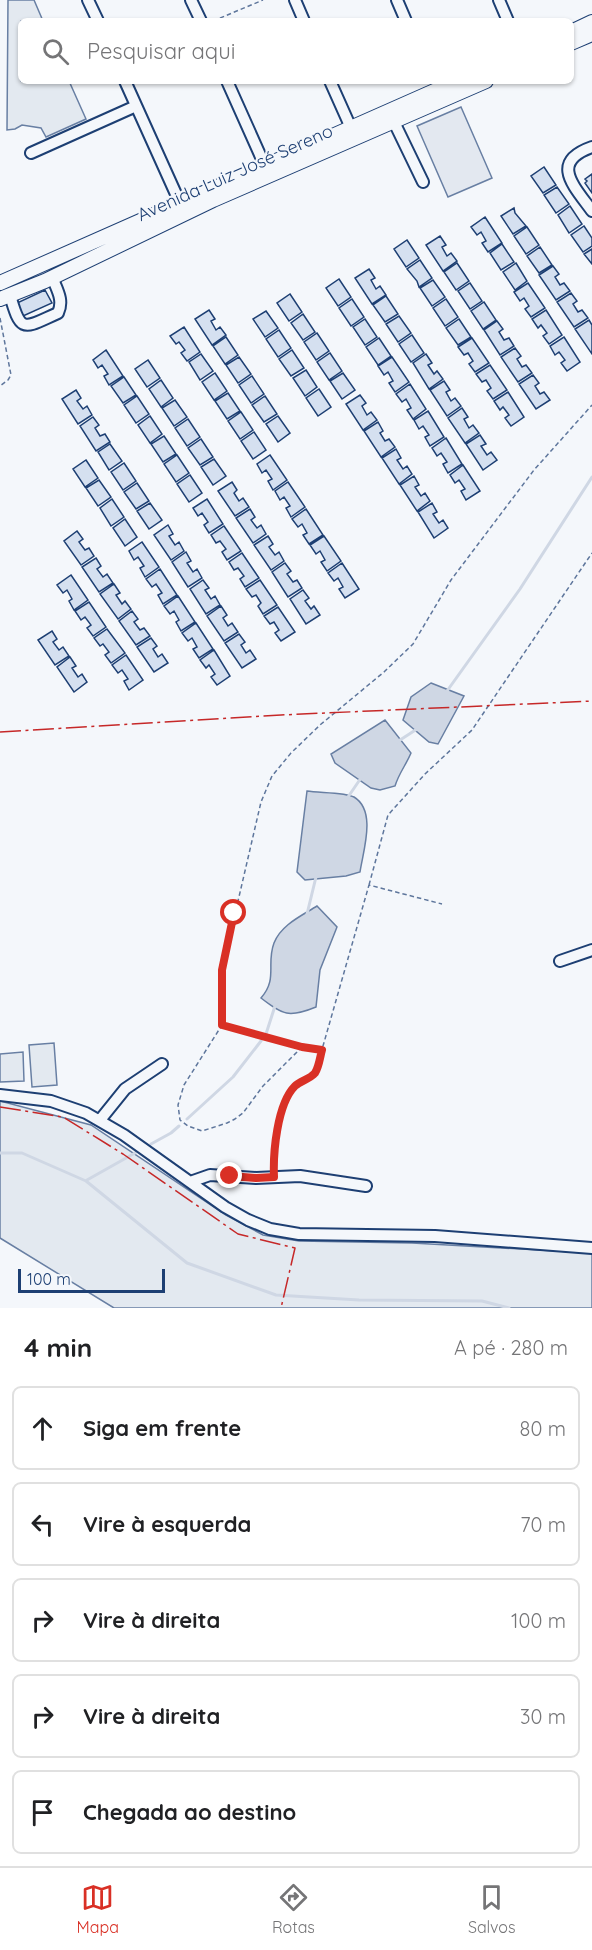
<!DOCTYPE html>
<html lang="pt">
<head>
<meta charset="utf-8">
<style>
  body { margin:0; font-family:Quicksand,sans-serif; background:#f2f2f2; color:#202124 }
  .scale { position:absolute; left:18px; bottom:15px; width:147px; box-sizing:border-box; padding-left:6px; border:3px solid #1d3f73; border-top:0; font-size:16px; line-height:21px; white-space:nowrap; color:#1d3f73; -webkit-text-stroke:4px #f4f7fb; paint-order:stroke }
  .stop { position:absolute; width:18px; height:18px; margin:-14px; border:4px solid #d93025; border-radius:50%; background:#fff }
  .stop.end { background:#d93025; border-color:#fff; box-shadow:0 2px 6px #0008 }
  .list { margin:0; padding:0; list-style:none }
  h2 { display:flex; justify-content:space-between; align-items:center; height:78px; margin:0; padding:0 24px; font-size:26px }
  h2 small { font-size:20px; font-weight:400; color:#757577 }
  .list li { display:grid; grid-template-columns:39px 1fr auto; gap:18px; align-items:center; box-sizing:border-box; height:84px; margin:0 12px 12px; padding:0 12px; border:2px solid #e0e0e0; border-radius:9px }
  .list b { display:block; font-size:22px; white-space:nowrap }
  .list em { font-size:20px; font-style:normal; color:#757577 }
  .icon { flex:none; width:33px; height:33px; fill:none; stroke:currentColor; stroke-width:2; stroke-linecap:round; stroke-linejoin:round }
  .map { position:relative; flex:none; width:592px; height:1308px; overflow:hidden }
  .search { position:absolute; background:#fff; box-shadow:0 2px 4px #0004; left:18px; right:18px; top:18px; height:66px; display:flex; align-items:center; gap:15px; box-sizing:border-box; padding:0 21px; border-radius:9px; color:#757577; font-size:22px }
  .sheet { height:558px; background:#fff }
  nav { display:flex; justify-content:space-around; align-items:center; box-sizing:border-box; height:84px; border-top:2px solid #e0e0e0; background:#fff; font-size:16px; color:#757577 }
  nav a { display:grid; justify-items:center; gap:3px }
  nav .on { color:#d93025 }
  .map>svg:first-child { display:block }
  .green { fill:#e3e9f0; stroke:#687fa3; stroke-width:1.5 }
  .parking { fill:#e3e8f0; stroke:#687fa3; stroke-width:1.5 }
  .water { fill:#cfd7e4; stroke:#687fa3; stroke-width:1.5 }
  .lines { fill:none; stroke-linecap:round; stroke-linejoin:round }
  .stream { stroke:#cfd7e4; stroke-width:3 }
  .building { fill:#d5e0f0; stroke:#1d3f73; stroke-width:1.5 }
  .minor-casing { stroke:#1d3f73; stroke-width:14 }
  .major-casing { stroke:#1d3f73; stroke-width:16 }
  .path { stroke:#5e769c; stroke-width:1.5; stroke-dasharray:4.5 3; stroke-linecap:butt }
  .minor { stroke:#f4f7fb; stroke-width:10 }
  .major { stroke:#f4f7fb; stroke-width:14 }
  .power { stroke:#c62828; stroke-width:1.5; stroke-dasharray:21 4.5 3 4.5; stroke-linecap:butt }
  .route { stroke:#d93025; stroke-width:8 }
  .labels { text-anchor:middle; stroke-width:4.5; stroke-linejoin:round; paint-order:stroke }
  .street-label { font-size:18px; fill:#1d3f73; stroke:#f4f7fb }
</style>
</head>
<body>
<div class="map">
<svg width="592" height="1308" viewBox="0 0 592 1308">
  <rect width="100%" height="100%" fill="#f4f7fb"/>
  <path class="green" d="M8,0H34L43,21H21V81H69L86,119L46,137L41,128L22,125L15,129L7,130Z
    M54,1043L57,1085L32,1087L29,1045Z
    M23,1052L24,1081L0,1082V1054Z
    M0,1101L91,1125L226,1215L263,1235L299,1241L412,1243L592,1253V1308H114L0,1238Z"/>
  <path class="parking" d="M461,107L492,178L448,197L417,126Z"/>
  <path class="water" d="M431,683L464,696L438,744L429,742L403,720L411,697Z
    M385,720L411,753C406,765 399,773 395,786L380,790L371,788L335,763L331,754Z
    M307,791C319,793 345,792 354,797C377,811 363,851 360,872L346,876L305,880L297,872Z
    M317,906L337,927L320,970L316,1007C289,1018 283,1015 261,998C278,979 266,964 274,943C281,925 301,916 317,906Z"/>
  <g class="lines">
    <path class="stream" d="M447,691L520,589L592,477
      M397,742L417,729
      M348,797L361,778
      M307,914L316,877
      M266,1034L275,1006
      M187,1119L233,1077L261,1041
      M151,1144L171,1133L179,1126
      M0,1153H22L86,1181L187,1263L276,1295L359,1300L482,1301L509,1308
      M87,1180L135,1153"/>
  </g>
  <path class="building" d="M544,167L556,185L543,193L531,176Z
    M592,174V193L585,183L587,181L585,179Z
    M557,187L569,204L556,213L544,195Z
    M570,206L582,224L569,233L558,215Z
    M514,208L515,213L526,226L513,234L501,216Z
    M485,217L502,243L488,252L482,243L486,241L481,232L477,235L471,227Z
    M584,226L592,238V246L583,252L571,235Z
    M527,227L539,245L526,254L514,236Z
    M440,236L446,245L442,247L447,256L451,253L457,261L443,271L426,245Z
    M407,240L419,258L406,267L394,249Z
    M502,244L514,262L501,270L490,253Z
    M540,247L552,265L539,273L527,256Z
    M592,249V264L584,254Z
    M420,260L432,278L419,287L417,281L407,269Z
    M457,263L469,281L456,290L444,272Z
    M516,263L527,281L515,290L503,272Z
    M553,266L559,274L555,277L560,285L564,283L570,291L556,300L539,275Z
    M369,269L375,278L371,280L376,289L380,286L386,295L372,304L355,278Z
    M339,279L351,297L338,306L326,288Z
    M433,280L445,297L432,306L420,288Z
    M470,283L482,301L470,309L458,291Z
    M528,283L545,308L531,317L525,309L529,306L524,298L520,301L514,292Z
    M45,290L52,303L23,316L17,303Z
    M571,293L577,301L573,304L578,312L582,310L588,318L574,327L557,302Z
    M290,294L302,312L289,321L277,303Z
    M386,296L398,314L385,322L373,305Z
    M352,299L364,317L351,326L339,308Z
    M446,299L458,317L445,326L433,308Z
    M484,302L496,320L483,329L471,311Z
    M209,310L215,319L211,321L216,330L220,327L226,335L212,345L195,319Z
    M546,310L562,335L549,344L543,336L547,333L541,325L538,328L532,319Z
    M266,311L278,328L265,337L253,319Z
    M303,314L315,332L303,340L291,323Z
    M399,316L411,333L398,342L386,324Z
    M365,319L377,337L365,345L353,327Z
    M459,319L471,337L458,345L446,328Z
    M589,320L592,325V354L575,329Z
    M497,321L503,329L499,332L504,340L509,338L514,346L500,355L484,330Z
    M184,327L200,352L187,361L181,353L185,350L179,342L176,344L170,336Z
    M279,330L291,348L278,357L266,339Z
    M317,333L329,351L316,360L304,342Z
    M412,335L424,353L411,362L399,344Z
    M226,337L238,355L225,364L213,346Z
    M564,337L580,362L567,371L561,363L565,360L559,352L555,355L550,346Z
    M379,338L391,356L378,365L366,347Z
    M472,338L489,363L475,372L469,364L473,361L468,353L464,355L458,347Z
    M515,348L521,356L517,359L522,367L526,365L532,373L518,382L501,357Z
    M106,350L123,376L109,385L104,376L108,374L102,365L98,368L93,360Z
    M292,350L304,368L291,376L279,359Z
    M330,353L342,371L329,380L317,362Z
    M201,354L213,371L200,380L189,362Z
    M426,354L432,363L428,365L434,374L437,371L443,379L429,389L413,363Z
    M239,357L251,374L238,383L226,365Z
    M392,357L409,382L395,392L389,383L393,381L388,372L384,375L378,366Z
    M148,360L160,378L147,387L135,369Z
    M490,365L507,390L493,399L487,391L491,388L486,380L482,382L476,374Z
    M306,370L317,387L305,396L293,378Z
    M215,373L227,391L214,400L202,382Z
    M343,373L355,390L342,399L330,381Z
    M533,375L539,383L535,386L540,394L544,392L550,400L536,409L519,384Z
    M252,376L264,394L251,403L239,385Z
    M124,377L136,395L123,403L111,386Z
    M161,380L173,398L161,407L149,389Z
    M444,381L450,390L446,392L451,401L455,398L461,406L447,416L430,390Z
    M410,384L426,409L413,419L407,410L411,408L406,399L402,402L396,394Z
    M319,389L331,407L318,416L306,398Z
    M76,390L81,398L77,401L83,409L87,406L92,415L78,424L62,399Z
    M508,392L524,417L511,426L505,418L509,415L503,407L500,410L494,401Z
    M228,393L240,411L227,419L215,401Z
    M360,395L366,403L362,406L367,415L371,412L377,420L363,430L346,404Z
    M137,396L149,414L136,423L124,405Z
    M265,396L277,414L264,422L252,405Z
    M175,400L187,417L174,426L162,408Z
    M462,408L468,417L464,419L469,428L473,425L479,433L465,443L448,418Z
    M428,411L444,437L430,446L425,437L429,435L423,426L419,429L414,420Z
    M241,412L253,430L240,439L228,421Z
    M150,416L162,434L150,443L138,425Z
    M278,416L290,433L278,442L266,424Z
    M93,417L99,425L95,428L100,436L105,434L110,442L96,451L80,426Z
    M188,419L200,437L187,446L175,428Z
    M378,422L383,431L380,433L385,441L389,439L395,447L381,457L364,431Z
    M254,432L266,450L253,459L241,441Z
    M480,435L486,444L481,446L487,455L491,452L497,460L483,470L466,444Z
    M164,436L176,454L163,462L151,444Z
    M446,438L462,464L448,473L443,464L447,462L441,453L437,456L432,448Z
    M201,439L213,457L200,465L188,448Z
    M110,444L122,461L109,470L98,452Z
    M396,449L401,458L397,460L403,469L407,466L412,474L399,484L382,458Z
    M177,455L189,473L176,482L164,464Z
    M270,455L287,480L273,490L268,481L272,479L266,470L262,473L257,464Z
    M214,459L226,476L213,485L201,467Z
    M86,460L98,478L85,487L73,469Z
    M124,463L136,481L123,490L111,472Z
    M463,465L480,491L466,500L461,491L465,489L459,480L455,483L450,475Z
    M190,475L202,493L189,502L177,484Z
    M414,476L419,485L415,487L421,496L425,493L430,501L417,511L400,485Z
    M99,480L111,497L98,506L86,488Z
    M232,482L237,490L234,493L239,501L243,498L249,507L235,516L218,491Z
    M288,482L305,507L291,517L286,508L290,506L284,497L280,500L275,491Z
    M137,483L149,501L136,509L124,492Z
    M112,499L124,517L111,526L100,508Z
    M207,499L223,524L209,533L204,525L208,522L202,513L198,516L193,508Z
    M150,503L162,520L149,529L137,511Z
    M432,503L437,512L433,514L439,523L443,520L448,528L434,538L418,512Z
    M250,509L255,517L251,520L257,528L261,525L266,534L253,543L236,518Z
    M306,509L323,535L309,544L303,535L307,533L302,524L298,527L292,519Z
    M125,519L137,537L125,546L113,528Z
    M168,525L173,534L169,536L175,545L179,542L184,551L171,560L154,535Z
    M224,526L241,551L227,560L222,552L226,549L220,541L216,543L211,535Z
    M77,531L83,539L79,542L85,550L89,548L94,556L81,565L64,541Z
    M268,536L273,544L269,547L275,555L279,552L284,561L271,570L254,545Z
    M324,536L341,561L327,571L321,562L325,560L320,551L316,554L310,545Z
    M142,542L159,567L145,577L140,568L144,566L138,557L134,560L129,551Z
    M186,552L191,561L187,563L193,572L197,569L202,578L188,587L172,562Z
    M242,553L259,578L245,587L240,579L244,576L238,568L234,570L229,562Z
    M96,558L101,566L97,569L103,577L107,574L113,583L99,592L82,567Z
    M285,563L291,571L287,574L293,582L297,580L302,588L288,597L272,572Z
    M342,563L359,589L345,598L339,589L343,587L338,578L334,581L328,573Z
    M160,569L177,595L163,604L158,595L162,593L156,584L152,587L146,579Z
    M71,575L88,600L74,610L69,601L72,599L67,590L63,593L57,585Z
    M203,580L209,588L205,590L211,599L215,596L220,605L206,614L190,589Z
    M260,580L277,605L263,614L258,606L261,603L256,595L252,597L246,589Z
    M114,584L120,593L116,595L122,604L125,601L131,609L118,619L100,594Z
    M303,590L309,598L305,601L311,609L314,606L320,615L306,624L290,599Z
    M178,596L195,622L181,631L176,622L179,620L174,611L170,614L164,606Z
    M89,602L106,627L93,636L87,628L91,625L85,617L81,620L75,611Z
    M221,606L227,615L223,618L228,626L232,623L238,632L224,641L207,616Z
    M278,607L295,632L281,641L275,633L279,630L274,622L270,624L264,616Z
    M132,611L138,619L134,622L140,630L144,628L150,636L136,645L119,621Z
    M196,623L213,649L199,658L193,649L197,647L192,638L188,641L182,633Z
    M107,629L125,653L111,663L105,655L109,652L103,644L100,646L94,638Z
    M52,631L57,639L53,642L59,650L63,647L69,656L55,665L38,640Z
    M239,634L245,642L241,645L246,653L250,650L256,659L242,668L225,643Z
    M151,638L157,646L153,649L158,657L162,654L168,663L154,672L137,647Z
    M214,650L230,676L217,685L211,677L215,674L209,665L206,668L200,660Z
    M126,655L143,680L129,690L124,681L128,679L122,670L118,673L112,665Z
    M70,657L76,666L72,668L78,677L82,674L87,682L74,692L57,667Z"/>
  <g class="lines">
    <g class="minor-casing">
      <path id="minor" d="M88,0L98,21
        M191,0L201,21
        M295,0L304,21
        M397,0L406,21
        M499,0L508,21
        M125,81L180,203
        M227,81L265,166
        M330,81L351,128
        M394,122L423,182
        M592,147C549,162 574,186 592,211
        M31,153L136,106
        M10,295C21,335 24,328 58,313C64,300 57,290 52,277
        M560,961L592,950
        M0,1095L51,1101L86,1113L124,1135L225,1207L248,1220L270,1229L299,1234L435,1236L592,1248
        M100,1120L125,1089L162,1064
        M190,1182L210,1175L256,1178L300,1176L366,1186"/>
    </g>
    <g class="major-casing">
      <path id="major" d="M571,32L592,22
        M571,43L592,34
        M0,283L457,81
        M0,299L45,281L213,200L486,81"/>
    </g>
    <path class="path" d="M213,21L263,0
      M0,318L11,375L8,380L0,386
      M369,885L388,815L425,774L472,730L592,553
      M222,1025L302,1047L263,1086L243,1113L235,1119L227,1123L202,1131L188,1126L180,1120L178,1105L184,1085L222,1025V970L261,802L272,776L291,753L320,725L384,672L413,644L451,580L534,470L592,405
      M303,1047L322,1050
      M273,1166C273,1147 281,1098 296,1085C304,1078 313,1077 317,1067L369,885L442,904"/>
    <use href="#minor" class="minor"/>
    <use href="#major" class="major"/>
    <path class="power" d="M0,732L281,715L592,701
      M0,1107L63,1117L123,1154L238,1234L295,1248L281,1308"/>
  </g>
  <g class="lines">
    <path class="route" d="M230,1176L256,1178L274,1177C273,1153 277,1104 295,1086C300,1081 310,1079 315,1073C319,1067 320,1057 322,1050L302,1047L222,1025V970L234,913"/>
  </g>
  <g class="labels">
    <g class="street-label">
      <text transform="translate(235 173) rotate(-24)" y="6">Avenida Luiz José Sereno</text>
    </g>
  </g>
</svg>
<div class="scale">100 m</div>
<div class="stop" style="left:234px;top:913px"></div>
<div class="stop end" style="left:230px;top:1176px"></div>
<div class="search"><svg class="icon" aria-label="search" viewBox="0 0 24 24"><circle cx="10" cy="10" r="6"/><path d="M15 15l6 6"/></svg>Pesquisar aqui</div>
</div>
<section class="sheet">
<h2>4 min<small>A pé · 280 m</small></h2>
<ul class="list">
<li><svg class="icon" aria-label="ahead" viewBox="0 0 24 24"><path d="M12 20V5M6 11l6-6 6 6"/></svg><div><b>Siga em frente</b></div><em>80 m</em></li>
<li><svg class="icon" aria-label="left" viewBox="0 0 24 24"><path d="M17 20v-9H6M10 6l-5 5 5 5"/></svg><div><b>Vire à esquerda</b></div><em>70 m</em></li>
<li><svg class="icon" aria-label="right" viewBox="0 0 24 24"><path d="M7 20v-9h11M14 6l5 5-5 5"/></svg><div><b>Vire à direita</b></div><em>100 m</em></li>
<li><svg class="icon" aria-label="right" viewBox="0 0 24 24"><path d="M7 20v-9h11M14 6l5 5-5 5"/></svg><div><b>Vire à direita</b></div><em>30 m</em></li>
<li><svg class="icon" aria-label="arrive" viewBox="0 0 24 24"><path d="M6 21V4h12l-3 4 3 4H6"/></svg><div><b>Chegada ao destino</b></div></li>
</ul>
</section>
<nav>
<a class="on"><svg class="icon" aria-label="map" viewBox="0 0 24 24"><path d="M3 6l6-2 6 2 6-2v14l-6 2-6-2-6 2zM9 4v14M15 6v14"/></svg>Mapa</a>
<a><svg class="icon" aria-label="directions" viewBox="0 0 24 24"><path d="M12 3l9 9-9 9-9-9zM9 14v-3h6M13 9l2 2-2 2"/></svg>Rotas</a>
<a><svg class="icon" aria-label="saved" viewBox="0 0 24 24"><path d="M7 4h10v16l-5-4-5 4z"/></svg>Salvos</a>
</nav>
</body>
</html>
